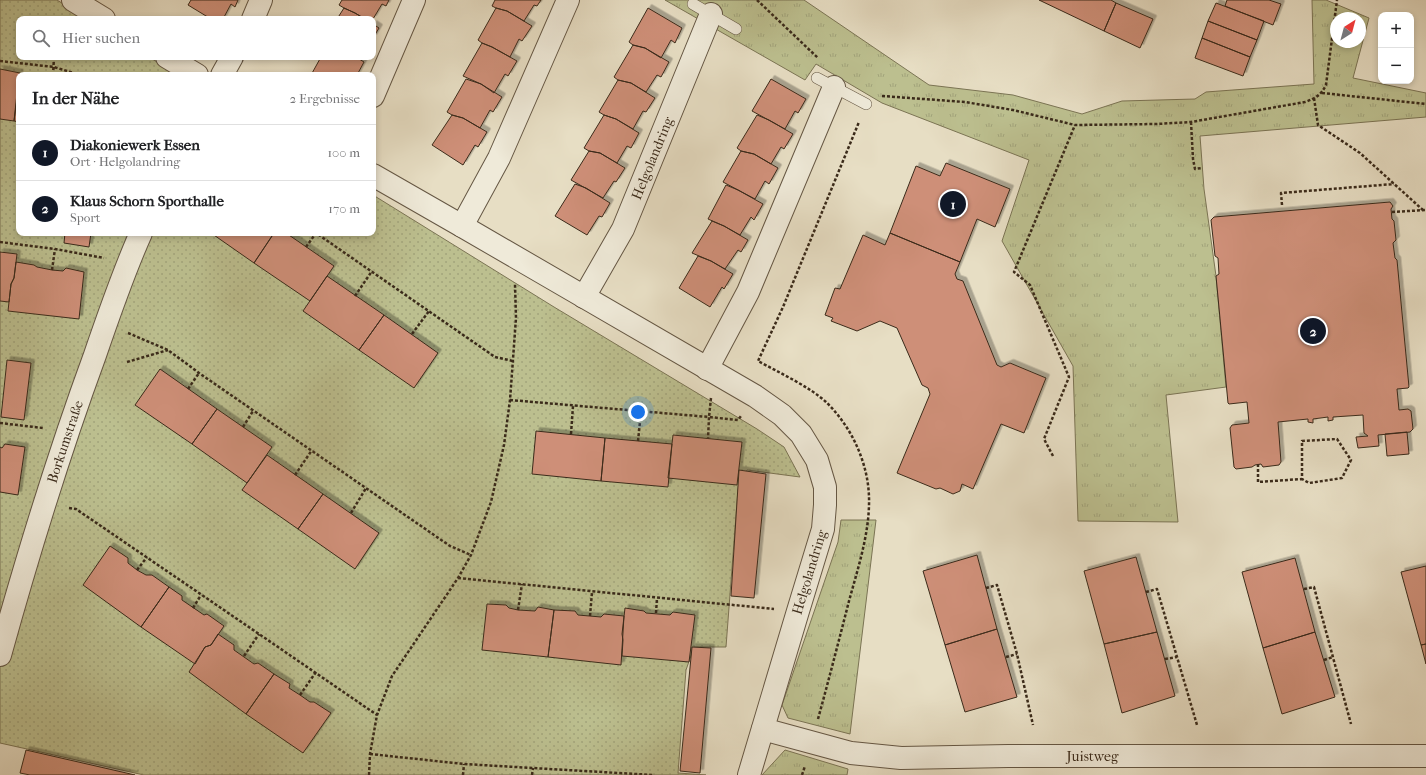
<!DOCTYPE html>
<html lang="de">
<head>
<meta charset="utf-8">
<style>
  body { margin:0; font-family:"IM FELL French Canon",serif; background:#f2f2f2; color:#202124 }
  .controls { position:absolute; right:12px; top:12px; display:grid; overflow:hidden; border-radius:8px; box-shadow:0 2px 6px #0003 }
  .controls button { width:36px; height:36px; display:grid; place-items:center; padding:0; border:0; border-bottom:1px solid #e0e0e0; background:#fff; color:#202124; font:20px sans-serif }
  .compass { position:absolute; left:1330px; top:12px; width:36px; height:36px; border-radius:50%; background:#fff; box-shadow:0 2px 6px #0003; rotate:36deg }
  .you { position:absolute; left:638px; top:412px; width:14px; height:14px; margin:-10px; border:3px solid #fff; border-radius:50%; background:#1a73e8; box-shadow:0 0 0 6px #1a73e833 }
  .badge { display:grid; place-items:center; width:26px; height:26px; border-radius:50%; background:#111827; color:#fff; font-size:13px; font-weight:700 }
  .pin { position:absolute; translate:-50% -50%; border:2px solid #fff; box-shadow:0 1px 4px #0006 }
  .list { margin:0; padding:0; list-style:none }
  h2 { display:flex; justify-content:space-between; align-items:center; height:52px; margin:0; padding:0 16px; font-size:17px }
  h2 small { font-size:13px; font-weight:400; color:#757577 }
  .list li { display:grid; grid-template-columns:26px 1fr auto; gap:12px; align-items:center; box-sizing:border-box; height:56px; padding:0 16px; border-top:1px solid #e0e0e0 }
  .list b { display:block; font-size:15px; white-space:nowrap }
  .list p { margin:0; font-size:13px; white-space:nowrap; color:#757577 }
  .list em { font-size:13px; font-style:normal; color:#757577 }
  .icon { flex:none; width:22px; height:22px; fill:none; stroke:currentColor; stroke-width:2; stroke-linecap:round; stroke-linejoin:round }
  .map { position:relative; flex:none; width:1426px; height:775px; overflow:hidden }
  .search { position:absolute; background:#fff; box-shadow:0 2px 6px #0003; left:16px; top:16px; width:360px; height:44px; display:flex; align-items:center; gap:10px; box-sizing:border-box; padding:0 14px; border-radius:8px; color:#757577; font-size:15px }
  .panel { position:absolute; background:#fff; box-shadow:0 2px 6px #0003; left:16px; top:72px; width:360px; height:164px; border-radius:8px }
  .map>svg:first-child { display:block }
  .grass { fill:url(#grass-dots); stroke:#7b7454 }
  .park { fill:url(#park-tufts); stroke:#7b7454; fill-rule:evenodd }
  .building { fill:#ce8f78; stroke:#3a2a1a; filter:url(#shadow) }
  .lines { fill:none; stroke-linecap:round; stroke-linejoin:round }
  .service-casing { stroke:#655744; stroke-width:12 }
  .minor-casing { stroke:#655744; stroke-width:24 }
  .path { stroke:#3a2a1a; stroke-width:2.5; stroke-dasharray:3 2; stroke-linecap:butt }
  .service { stroke:#efead9; stroke-width:11 }
  .minor { stroke:#efead9; stroke-width:22 }
  .labels { text-anchor:middle; stroke-width:3; stroke-linejoin:round; paint-order:stroke }
  .street-label { font-size:14px; fill:#3a2a1a; stroke:#efead9 }
</style>
</head>
<body>
<div class="map">
<svg width="1426" height="775" viewBox="0 0 1426 775">
  <defs>
    <pattern id="grass-dots" width="8" height="8" patternUnits="userSpaceOnUse"><rect width="8" height="8" fill="#bcbf8f"/><path d="M2 2h.1M6 6h.1" fill="none" stroke="#a2a47b" stroke-width="1.8" stroke-linecap="round"/></pattern>
    <pattern id="park-tufts" width="24" height="20" patternUnits="userSpaceOnUse"><rect width="24" height="20" fill="#bcbf8f"/><path d="M3 7l-1-3M5 7V3M7 7l1-3M15 17l-1-3M17 17v-4M19 17l1-3" fill="none" stroke="#a2a47b"/></pattern>
    <filter id="shadow"><feDropShadow dx="3.5" dy="-3.5" stdDeviation="0" flood-color="#0004"/></filter>
  </defs>
  <rect width="100%" height="100%" fill="#e7dec4"/>
  <filter id="stains"><feTurbulence type="fractalNoise" baseFrequency=".005" numOctaves="4"/><feColorMatrix values="0 0 0 0 .2 0 0 0 0 .09 0 0 0 0 .02 0 0 0 .5 -.17"/></filter>
  <radialGradient id="worn" r=".72"><stop offset=".6" stop-color="#630" stop-opacity="0"/><stop offset="1" stop-color="#630" stop-opacity=".3"/></radialGradient>
  <path class="grass" d="M0,0H57L87,19H19V57H149L178,75H19V233H373V195L554,307L757,429L784,447L800,477L747,470L738,489L726,647H694L686,670L678,773L706,775H144L0,743Z"/>
  <path class="park" d="M665,0H804L929,85L1013,95L1082,114L1122,101L1195,99L1206,92L1314,84L1312,0H1326L1369,18L1353,78L1426,93V117L1200,136L1204,189L1216,276L1226,387L1166,395L1178,522L1078,521L1073,366L1002,241L1029,160L882,103L816,64L805,80ZM1336,18H1360V42H1336Z
    M841,520H876L850,734L788,718L782,705L838,542Z
    M785,750L848,769L847,775H762Z"/>
  <path class="building" d="M191,0H238L235,7L231,4L223,19H211L188,5Z
    M342,0H389L386,6L382,4L373,19H365L355,13L344,8L339,5Z
    M495,0H541L537,6L534,5L524,21L507,11L496,8L492,6Z
    M1039,0H1111L1116,3L1104,31Z
    M1227,0H1269L1281,4L1273,25L1225,6Z
    M1116,3L1153,19L1140,48L1104,31Z
    M1216,3L1264,21L1257,40L1208,21Z
    M344,8L355,13L365,19H337Z
    M496,8L507,11L532,26L522,41L519,39L510,57L492,47L482,43L478,40Z
    M648,8L682,28L675,43L671,40L661,58L645,48L633,45L629,42Z
    M1208,21L1257,40L1250,57L1202,38Z
    M373,24L379,28L373,38Z
    M1202,38L1250,57L1243,76L1195,58Z
    M482,43L492,47L517,61L508,76L505,74L494,93L481,84L463,76Z
    M633,45L645,48L669,62L661,77L657,75L646,92L631,83L618,80L614,77Z
    M321,57H356L364,62L357,75H311Z
    M0,69L20,73L19,75L14,121L0,119Z
    M466,79L481,84L502,97L493,112L490,110L480,128L463,118L452,115L447,112Z
    M771,79L806,99L798,113L795,111L785,129L752,111Z
    M618,80L631,83L655,98L646,112L643,111L633,129L616,119L604,115L599,112Z
    M19,84V122L14,121Z
    M452,115L463,118L487,132L478,147L475,145L463,165L432,145Z
    M604,115L616,119L639,133L631,148L627,146L617,163L600,153L589,151L584,148Z
    M757,115L769,120L793,134L784,149L781,147L771,164L754,154L741,151L737,148Z
    M589,151L600,153L625,168L616,182L614,181L603,198L571,180Z
    M741,151L754,154L778,168L769,184L765,181L755,199L723,182Z
    M946,163L1010,189L995,227L977,219L960,262L890,233L916,166L940,176Z
    M575,184L586,188L610,203L602,217L599,216L587,235L555,216Z
    M726,185L738,190L763,204L754,220L751,217L740,235L724,226L708,219Z
    M1390,202L1393,206L1391,209L1392,219L1394,221L1396,240L1393,243L1395,258L1397,260L1409,387L1408,388L1397,389L1399,410L1408,409L1411,411L1413,429L1410,432L1378,435L1379,446L1358,448L1356,437L1368,436L1364,433L1363,415L1333,417V420L1328,421V417L1313,419V423L1308,422V419L1278,422L1281,462L1279,465L1263,467L1261,464L1255,465L1252,467L1236,469L1234,467L1230,428L1232,425L1249,423L1247,402L1229,404L1228,403L1216,276L1219,274L1218,258L1215,256L1211,220L1214,217Z
    M712,221L724,226L748,240L741,252L738,250L725,269L711,261L692,253Z
    M65,233H91L89,247L64,243Z
    M211,233H274L254,263Z
    M274,233H286L334,266L310,301L254,263Z
    M890,233L960,262L955,274L957,279L963,281L997,365L1001,367L1010,363L1046,378L1024,433L1001,424L973,489L962,484L960,491L953,494L940,488L936,489L897,473L930,394L928,388L922,385L897,328L880,321L857,331L831,321L833,318L825,315L835,288L840,289L863,235L885,245Z
    M0,252L17,254L14,278L11,284L9,302L0,301Z
    M698,256L711,261L733,274L724,289L722,287L710,307L679,288Z
    M16,262L34,265L37,267L52,270L63,271L66,268L84,272L79,319L8,311L11,284L14,278Z
    M327,276L384,315L359,350L303,311Z
    M384,315L438,353L414,388L359,350Z
    M7,360L31,363L24,420L1,417Z
    M160,369L217,409L192,444L135,405Z
    M217,409L272,447L247,483L192,444Z
    M536,431L605,438L601,481L532,474Z
    M1407,432L1409,454L1387,456L1385,434Z
    M673,435L742,442L737,485L668,478Z
    M605,438L672,444L668,487L601,481Z
    M5,444L25,447L18,495L0,492V447L2,448Z
    M267,455L323,494L298,529L242,490Z
    M739,470L766,474L754,598L731,596Z
    M323,494L379,533L355,569L298,529Z
    M110,546L128,558V563L137,570L146,575H152L169,587L141,627L83,585Z
    M977,555L997,629L945,645L923,571Z
    M1136,557L1157,632L1104,644L1084,571Z
    M1295,558L1315,632L1263,648L1242,572Z
    M1426,566V644L1421,645L1401,572Z
    M169,587L182,596V600L204,615L207,614L224,626L211,645L205,647L195,664L141,627Z
    M487,604L506,605L509,608L518,610L535,611L538,607L554,610L548,657L482,650Z
    M625,608L644,611L646,613L670,615L673,612L695,615L689,662L622,656L623,640L622,634Z
    M554,610L575,611L578,615L601,617L604,614L624,616L621,665L548,657Z
    M997,629L1017,697L965,712L945,645Z
    M1157,632L1175,696L1122,713L1104,644Z
    M1315,632L1335,697L1282,714L1263,648Z
    M218,634L234,645V650L254,664L258,663L274,674L246,714L189,672L205,647L211,645Z
    M1426,644V664L1421,645Z
    M692,647L711,648L700,773L680,771Z
    M274,674L290,684L289,688L300,695L310,702H314L331,713L303,753L246,714Z
    M26,750L135,775H30L20,773Z"/>
  <g class="lines">
    <g class="service-casing">
      <path id="service" d="M693,4L736,29
        M817,78L866,104"/>
    </g>
    <g class="minor-casing">
      <g id="minor">
        <path d="M73,0L104,19"/>
        <path d="M253,19L261,0"/>
        <path d="M167,57L197,75"/>
        <path d="M222,75L232,57"/>
        <path d="M373,96L414,0"/>
        <path d="M373,175L462,226L755,396L782,415L801,434L817,460L825,487V505L823,529L798,611L749,775"/>
        <path d="M462,226L499,158L568,0"/>
        <path id="s1" d="M584,297L623,229L711,14"/>
        <path d="M707,369L748,292L834,87"/>
        <path id="s2" d="M0,655C28,554 59,453 95,355C109,314 123,273 141,233"/>
        <path id="s3" d="M763,729L851,753L901,758L1008,756H1426"/>
      </g>
    </g>
    <path class="path" d="M757,0L818,58
      M0,61L54,67L80,75
      M53,75L54,57
      M1322,93L1426,104
      M882,96L965,102L1013,110L1075,125L1156,124L1191,122L1305,102C1316,98 1321,95 1326,85L1337,0
      M1314,98L1318,125L1360,153L1424,211
      M1191,122L1193,159L1195,169L1202,168
      M1282,205L1281,193L1394,184
      M1392,212L1426,210
      M0,242L55,249L104,258
      M306,247L316,233L495,357L513,361
      M52,270L55,249
      M355,296L372,271
      M128,333L168,350L199,373L450,546L471,555
      M412,334L429,311
      M127,362L168,350
      M188,389L199,373
      M711,398L709,417L738,420L741,416
      M510,400L709,417L708,439
      M0,423L43,428
      M243,427L253,411
      M571,434L573,406
      M638,441L641,412
      M1053,456L1044,439L1069,377L1030,285L1014,272L1075,125
      M1258,464V482L1302,479V441L1337,439L1351,460L1342,478L1309,483L1302,479
      M295,475L312,450
      M69,508L76,509L259,634L377,715
      M351,513L366,488
      M137,570L147,557
      M458,578L774,609
      M986,588L997,585L1017,654L1033,725
      M1304,589L1314,587L1351,724
      M1146,592L1157,589L1197,725
      M193,608L201,595
      M518,610L522,584
      M656,613L657,598
      M590,616L592,592
      M244,656L259,634
      M1006,657L1017,654
      M1165,659L1177,657
      M1324,660L1333,657
      M300,695L316,672
      M818,719C829,679 839,640 849,601C858,568 870,532 869,497C868,462 851,426 826,402C810,387 778,372 758,361L783,307L859,122
      M370,754L464,764L653,775
      M369,775L370,754L377,715L392,676L458,578L471,555L491,502L504,445L510,400L516,318L515,284
      M463,775L464,764
      M532,775L533,768
      M802,775L805,766"/>
    <use href="#service" class="service"/>
    <use href="#minor" class="minor"/>
  </g>
  <g class="labels">
    <g class="street-label">
      <text dy="5" stroke="none"><textPath href="#s1" startOffset="155">Helgolandring</textPath></text>
      <text dy="5" stroke="none"><textPath href="#s2" startOffset="223">Borkumstraße</textPath></text>
      <text transform="translate(809 572) rotate(-73)" y="5">Helgolandring</text>
      <text dy="5" stroke="none"><textPath href="#s3" startOffset="333">Juistweg</textPath></text>
    </g>
  </g>
  <rect width="100%" height="100%" filter="url(#stains)"/>
  <rect width="100%" height="100%" fill="url(#worn)"/>
</svg>
<div class="controls">
<button>+</button>
<button>−</button>
</div>
<svg class="compass" viewBox="-18 -18 36 36"><path d="M0-13l5 13h-10z" fill="#e53935"/><path d="M0 13l5-13h-10z" fill="#757577"/></svg>
<div class="you"></div>
<div class="pin badge" style="left:953px;top:204px">1</div>
<div class="pin badge" style="left:1313px;top:331px">2</div>
<div class="search"><svg class="icon" aria-label="search" viewBox="0 0 24 24"><circle cx="10" cy="10" r="6"/><path d="M15 15l6 6"/></svg>Hier suchen</div>
<section class="panel">
<h2>In der Nähe<small>2 Ergebnisse</small></h2>
<ul class="list">
<li><span class="badge">1</span><div><b>Diakoniewerk Essen</b><p>Ort · Helgolandring</p></div><em>100 m</em></li>
<li><span class="badge">2</span><div><b>Klaus Schorn Sporthalle</b><p>Sport</p></div><em>170 m</em></li>
</ul>
</section>
</div>
</body>
</html>
